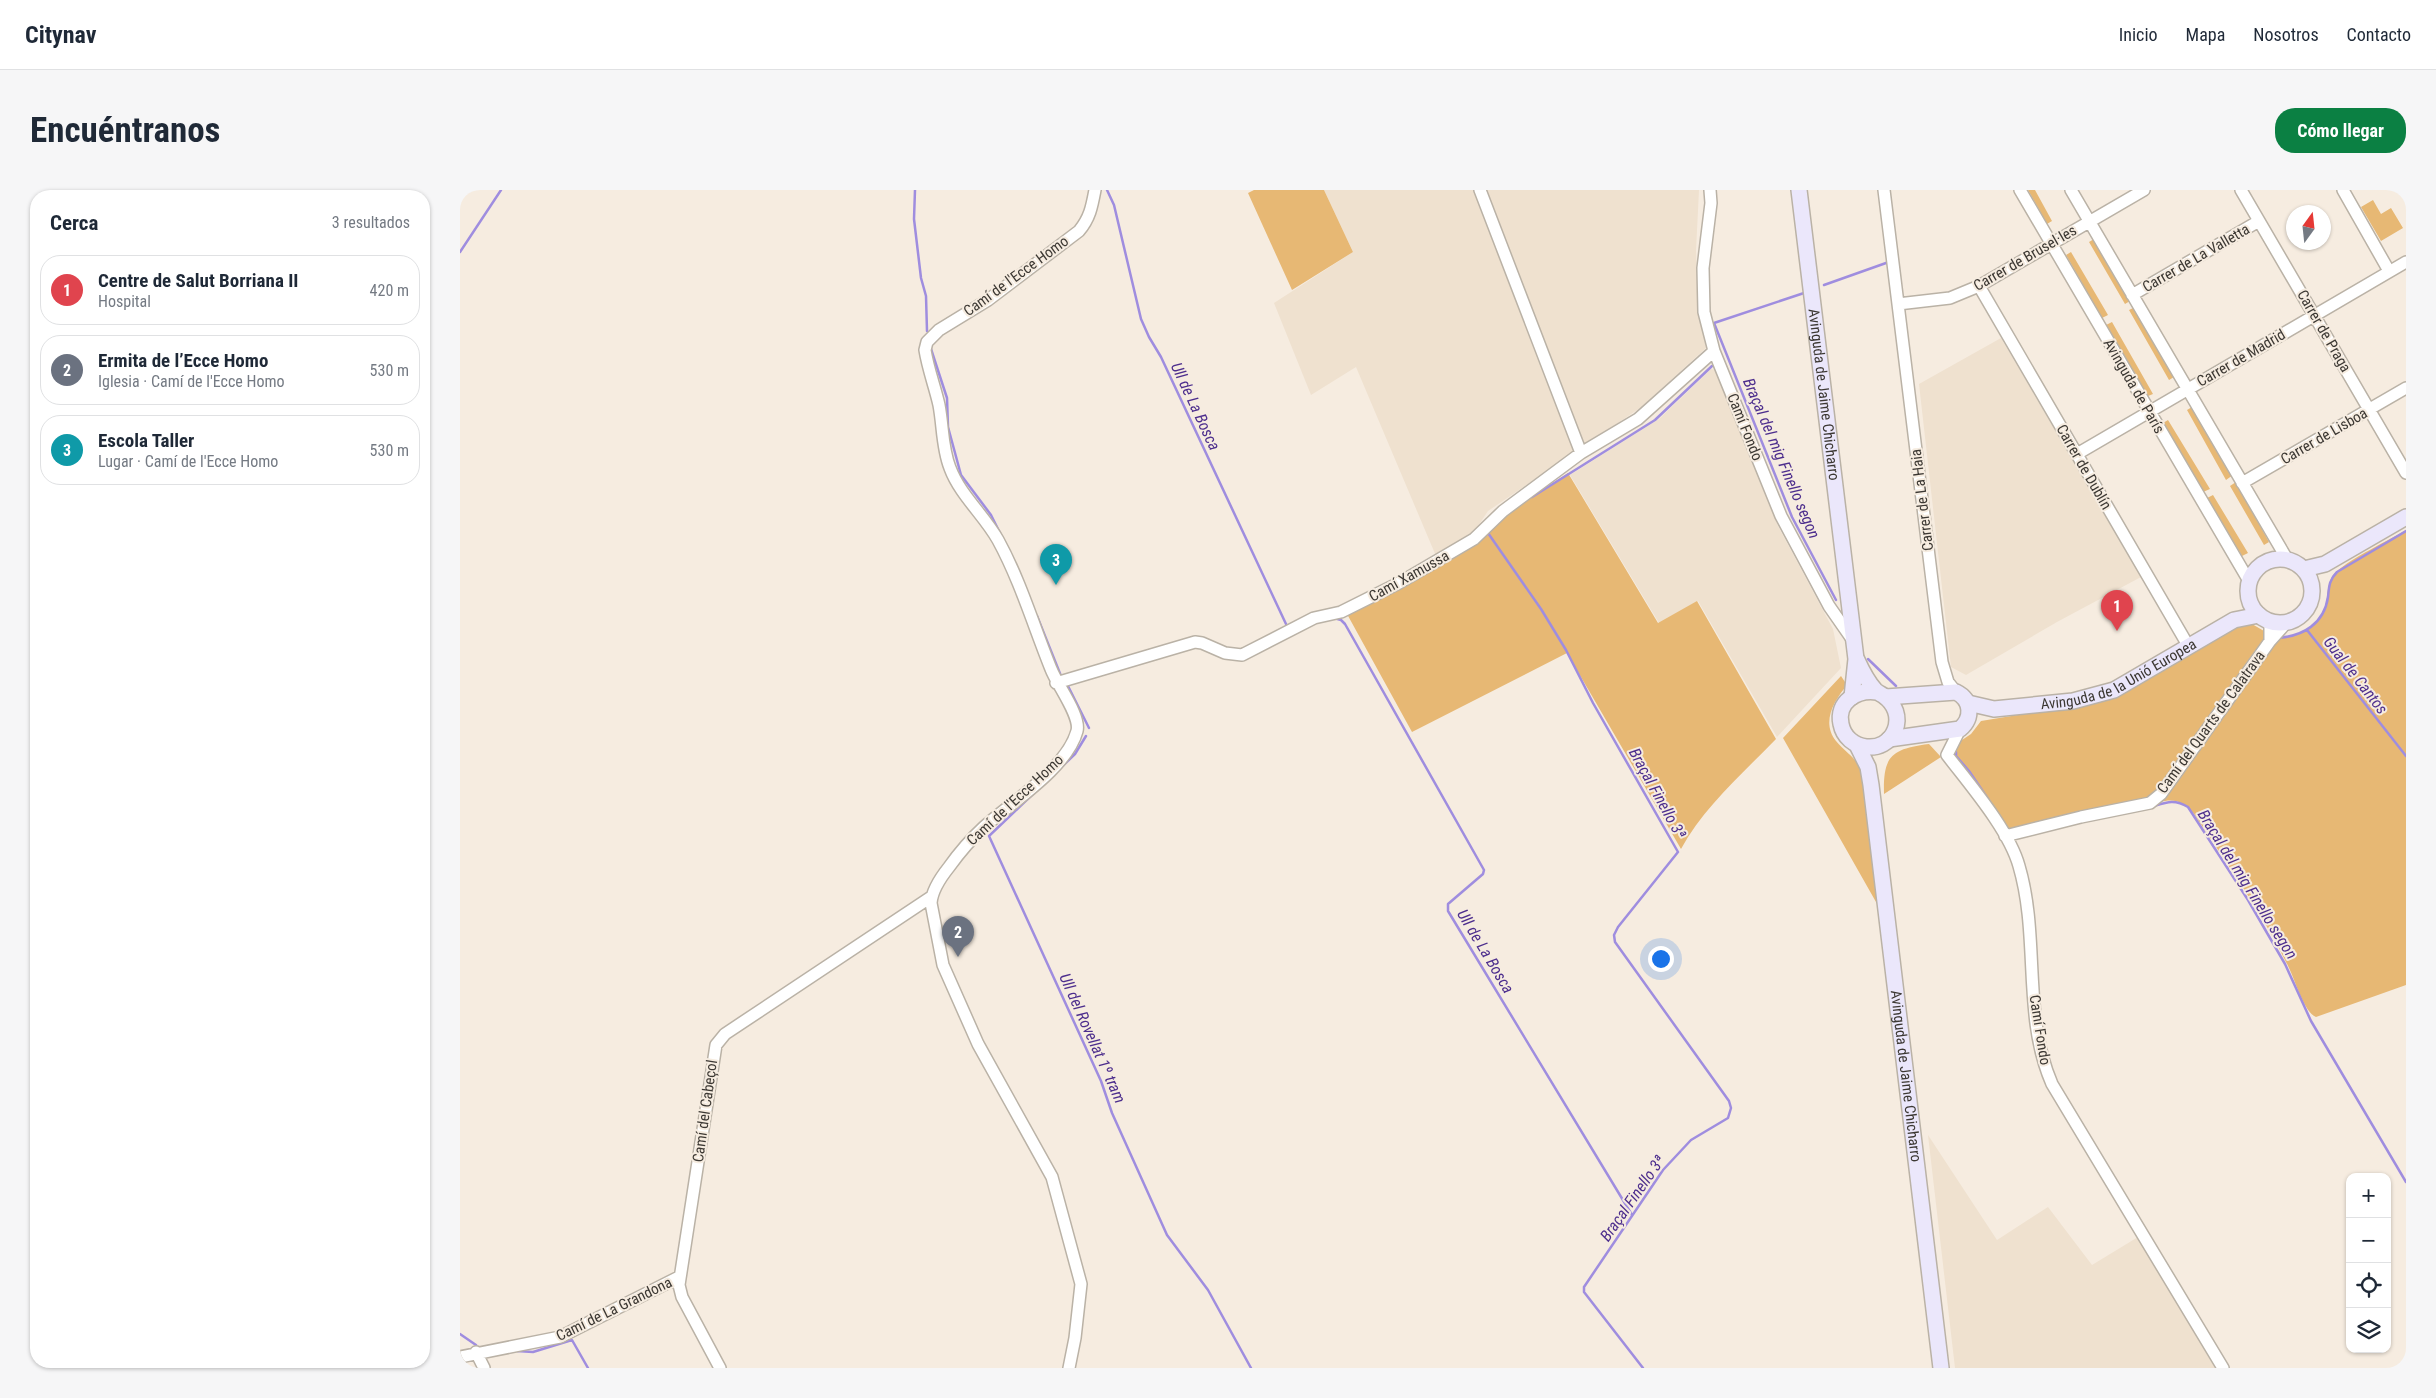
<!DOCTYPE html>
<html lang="es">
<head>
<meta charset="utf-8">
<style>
  body { margin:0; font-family:"Roboto Condensed",sans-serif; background:#f6f6f7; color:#1f2937 }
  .controls { position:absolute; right:15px; bottom:15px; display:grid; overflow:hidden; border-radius:10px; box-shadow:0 1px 4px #0004 }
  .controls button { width:45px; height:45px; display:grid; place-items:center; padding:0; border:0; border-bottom:1px solid #e0e1e3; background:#fff; color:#1f2937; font:25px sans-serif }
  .compass { position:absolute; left:1826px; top:15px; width:45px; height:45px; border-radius:50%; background:#fff; box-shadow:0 1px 4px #0004; rotate:15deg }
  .you { position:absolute; left:1200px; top:768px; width:18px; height:18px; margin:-12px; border:4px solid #fff; border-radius:50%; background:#1a73e8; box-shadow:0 0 0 8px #1a73e833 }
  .badge { display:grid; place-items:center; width:32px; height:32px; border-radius:50%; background:#0b8043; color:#fff; font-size:16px; font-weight:700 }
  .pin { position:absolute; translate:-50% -41px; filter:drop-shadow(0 1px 2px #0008) }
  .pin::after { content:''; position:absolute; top:26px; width:18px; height:15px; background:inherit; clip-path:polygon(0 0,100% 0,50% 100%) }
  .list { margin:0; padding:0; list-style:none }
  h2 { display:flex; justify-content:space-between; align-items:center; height:65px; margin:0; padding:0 20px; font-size:21px }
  h2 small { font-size:16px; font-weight:400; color:#747a83 }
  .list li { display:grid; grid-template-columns:32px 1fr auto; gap:15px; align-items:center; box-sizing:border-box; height:70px; margin:0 10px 10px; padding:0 10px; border:1px solid #e0e1e3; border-radius:20px }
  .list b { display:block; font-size:19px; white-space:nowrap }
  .list p { margin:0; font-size:16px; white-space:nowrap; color:#747a83 }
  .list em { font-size:16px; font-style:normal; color:#747a83 }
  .icon { flex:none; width:28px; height:28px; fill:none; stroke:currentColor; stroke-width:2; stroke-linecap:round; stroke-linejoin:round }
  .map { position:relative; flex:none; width:1946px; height:1178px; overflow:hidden; border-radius:20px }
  header { display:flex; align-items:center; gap:30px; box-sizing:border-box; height:70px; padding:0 25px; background:#fff; border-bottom:1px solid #e0e1e3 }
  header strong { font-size:24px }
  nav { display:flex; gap:28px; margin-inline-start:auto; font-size:18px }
  .intro { display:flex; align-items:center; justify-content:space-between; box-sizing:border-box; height:120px; padding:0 30px }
  h1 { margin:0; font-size:35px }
  .button { padding:12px 22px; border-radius:20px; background:#0b8043; color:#fff; font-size:18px; font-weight:700 }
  main { display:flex; gap:30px; padding:0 30px }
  aside { flex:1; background:#fff; border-radius:20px; box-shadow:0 1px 4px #0004 }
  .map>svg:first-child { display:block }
  .built { fill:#efe1cf }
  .green { fill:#e7b874 }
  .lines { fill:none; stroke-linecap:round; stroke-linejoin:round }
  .stream { stroke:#9f8ddf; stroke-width:2.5 }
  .street-casing { stroke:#bab2a6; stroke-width:14 }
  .secondary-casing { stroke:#bab2a6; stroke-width:18 }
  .street { stroke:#fff; stroke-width:11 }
  .secondary { stroke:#ebe7fb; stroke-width:15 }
  .labels { text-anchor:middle; stroke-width:4; stroke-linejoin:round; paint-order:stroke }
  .street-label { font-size:15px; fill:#3c3833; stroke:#f6ece0 }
  .water-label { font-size:16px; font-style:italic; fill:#4d2e8d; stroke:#f6ece0 }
</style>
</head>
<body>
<header>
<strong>Citynav</strong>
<nav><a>Inicio</a><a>Mapa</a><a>Nosotros</a><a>Contacto</a></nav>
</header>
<div class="intro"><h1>Encuéntranos</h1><a class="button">Cómo llegar</a></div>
<main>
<aside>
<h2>Cerca<small>3 resultados</small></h2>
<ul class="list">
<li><span class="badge" style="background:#e0444e">1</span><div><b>Centre de Salut Borriana II</b><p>Hospital</p></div><em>420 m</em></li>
<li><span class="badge" style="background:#6b7280">2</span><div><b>Ermita de l’Ecce Homo</b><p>Iglesia · Camí de l'Ecce Homo</p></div><em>530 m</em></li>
<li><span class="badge" style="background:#0f9aa8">3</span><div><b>Escola Taller</b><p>Lugar · Camí de l'Ecce Homo</p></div><em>530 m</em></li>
</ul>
</aside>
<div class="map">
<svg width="1946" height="1178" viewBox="0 0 1946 1178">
  <rect width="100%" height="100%" fill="#f6ece0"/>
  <path class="built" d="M864,0H1239L1236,61L1238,115L1246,158L1180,218L1028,321L1012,345L976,366L896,177L851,205L814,113L893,62Z
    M1541,148L1681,387L1597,432L1506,485L1491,477L1459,194Z
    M1251,179L1257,180L1318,336L1373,439L1381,478L1317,547L1238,411L1199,433L1110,285L1199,229Z
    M1468,945L1537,1050L1588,1017L1632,1075L1678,1047L1755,1178H1495Z"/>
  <path class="green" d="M794,0H864L893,62L832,100L788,3Z
    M1568,0H1575L1592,31L1587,34Z
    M1913,10L1921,24L1931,18L1943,38L1921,51L1901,17Z
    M1634,49L1670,111L1665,114L1629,52Z
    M1611,62L1648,125L1642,128L1606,65Z
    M1675,117L1714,187L1709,190L1669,120Z
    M1652,132L1693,204L1688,206L1646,135Z
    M1732,217L1773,285L1766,290L1727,220Z
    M1708,230L1750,299L1743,302L1703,233Z
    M1108,283L1198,433L1237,411L1316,549C1283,583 1243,618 1221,659L1107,463L952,542L887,424L1044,326Z
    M1776,292L1809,352L1804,355L1770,296Z
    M1753,305L1788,363L1782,366L1747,308Z
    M1946,340V795L1856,827C1844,822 1835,790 1829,778C1803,724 1767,674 1734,624C1724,612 1715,608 1700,612L1819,448C1843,446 1864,433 1867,407C1868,398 1869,388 1876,382C1893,367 1926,352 1946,340Z
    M1792,434L1804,441L1805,448L1758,524L1691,608L1548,641L1507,581L1493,566L1499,552L1511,544L1521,531L1647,510L1775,437Z
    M1381,486L1387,495C1374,511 1361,532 1376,551C1386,563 1397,568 1403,583L1420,719L1323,548Z
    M1469,554L1481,567L1424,604C1423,566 1431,559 1469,554Z"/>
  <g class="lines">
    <path class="stream" d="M455,0L454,29L461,88L466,106L467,141
      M647,0L654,15L681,129L689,147L701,167L826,434
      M0,62L41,0
      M1364,95L1426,73
      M1344,103L1254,133L1332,327L1376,410
      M471,159L487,208L488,237L501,285L531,325L555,373
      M1072,307L1195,230L1252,176
      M1029,342L1028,343L1081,419L1106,460L1133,513L1218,662L1158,737L1154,745L1155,752L1269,911L1271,918L1268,928L1231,950L1203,980L1124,1097V1102L1183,1178
      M577,426L601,486
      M874,428L881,430L885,434L1024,680L1023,684L988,714V721L1172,1025
      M1847,440L1946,566
      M1818,448C1843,446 1864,434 1868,407C1869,397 1869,390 1877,382L1946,341
      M1408,469L1436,496
      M607,494L629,538
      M1496,562V566L1509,581L1528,609
      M583,595L615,564L626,546
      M575,602L529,646L641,891L652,923L707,1045L748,1100L791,1178
      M1694,616C1707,612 1715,609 1728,617L1788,710L1825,774L1851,831L1946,992
      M0,1144L16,1155
      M57,1161L73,1162L112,1150L128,1178"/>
    <g class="street-casing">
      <path id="street" d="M1020,0L1121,263
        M1250,0L1251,13L1243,78L1244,122L1254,161L1321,326L1369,416L1392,449
        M1424,0L1482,472L1488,492L1496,502
        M1560,0L1789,391
        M1611,0L1827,369
        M1781,0L1946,283
        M1883,0L1929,81
        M1519,96L1729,457
        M1672,105L1799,31
        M1438,114L1490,108L1519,96L1684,0
        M1617,264L1946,72
        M1782,293L1946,198
        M1810,431V451
        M596,493L735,452L742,453L765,463L782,465L854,428L881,422L939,393L1014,349L1043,321L1121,263L1178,229L1254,161
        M1500,539L1487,565C1510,595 1549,640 1559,676C1580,747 1562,826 1592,894L1763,1178
        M1545,646L1621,627L1690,613L1701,604L1810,451L1827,432
        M16,1162L24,1178
        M0,1167L100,1147L219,1087
        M260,1178L222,1107L219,1095L256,855L265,844L471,707
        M609,1178L615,1148L621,1094L592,987L518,854L483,775L471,713C472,700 481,687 489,677C499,663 511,649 524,637C552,612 607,578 617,541C621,526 597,495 591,479C574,437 560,390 538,350C524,325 500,305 490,278C482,258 483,236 479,215C475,197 468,179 465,160L467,152L479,140L528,110L619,41C630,28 632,16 635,0"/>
    </g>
    <g class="secondary-casing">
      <g id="secondary">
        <path id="s1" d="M1339,0L1396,469L1392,507"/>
        <circle cx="1820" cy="401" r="32"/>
        <path d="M1844,379L1865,374L1946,327"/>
        <path d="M1397,470C1402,481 1407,491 1415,500C1418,503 1421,504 1424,506C1435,514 1440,527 1435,540C1425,566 1386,561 1381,534C1376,512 1397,499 1417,502"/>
        <path d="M1426,507L1496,502C1512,510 1513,528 1500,539L1429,549"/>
        <path id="s2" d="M1508,513L1534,519L1613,511L1654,500L1774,430L1799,425"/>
        <path id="s3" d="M1397,555L1408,577L1411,595L1481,1178"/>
      </g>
    </g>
    <use href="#street" class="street"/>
    <use href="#secondary" class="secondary"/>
  </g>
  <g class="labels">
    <g class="street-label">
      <text transform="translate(1565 68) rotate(-30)" y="5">Carrer de Brusel·les</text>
      <text transform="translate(1736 68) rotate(-30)" y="5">Carrer de La Valletta</text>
      <text transform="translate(556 86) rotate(-36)" y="5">Camí de l'Ecce Homo</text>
      <text transform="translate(1864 141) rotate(60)" y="5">Carrer de Praga</text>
      <text transform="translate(1781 168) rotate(-30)" y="5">Carrer de Madrid</text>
      <text transform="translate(1674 196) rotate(60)" y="5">Avinguda de París</text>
      <text dy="5" stroke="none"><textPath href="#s1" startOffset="206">Avinguda de Jaime Chicharro</textPath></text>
      <text transform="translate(1285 237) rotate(68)" y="5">Camí Fondo</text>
      <text transform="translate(1864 246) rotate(-30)" y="5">Carrer de Lisboa</text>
      <text transform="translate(1624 277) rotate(60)" y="5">Carrer de Dublín</text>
      <text transform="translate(1462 310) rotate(-97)" y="5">Carrer de La Haia</text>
      <text transform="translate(949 386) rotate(-29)" y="5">Camí Xamussa</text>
      <text dy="5" stroke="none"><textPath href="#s2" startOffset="158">Avinguda de la Unió Europea</textPath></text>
      <text transform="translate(1751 532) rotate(-54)" y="5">Camí del Quarts de Calatrava</text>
      <text transform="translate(555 610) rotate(-43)" y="5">Camí de l'Ecce Homo</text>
      <text transform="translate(1580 840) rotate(81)" y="5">Camí Fondo</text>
      <text dy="5" stroke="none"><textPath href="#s3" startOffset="336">Avinguda de Jaime Chicharro</textPath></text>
      <text transform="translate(245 921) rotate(-82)" y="5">Camí del Cabeçol</text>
      <text transform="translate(154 1119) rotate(-26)" y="5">Camí de La Grandona</text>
    </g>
    <g class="water-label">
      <text transform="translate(736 216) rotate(65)" y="6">Ull de La Bosca</text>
      <text transform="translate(1322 268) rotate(67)" y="6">Braçal del mig Finello segon</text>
      <text transform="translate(1896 485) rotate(52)" y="6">Gual de Cantos</text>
      <text transform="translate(1198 603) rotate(61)" y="6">Braçal Finello 3ª</text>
      <text transform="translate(1788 694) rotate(58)" y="6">Braçal del mig Finello segon</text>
      <text transform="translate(1026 761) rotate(59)" y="6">Ull de La Bosca</text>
      <text transform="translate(633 848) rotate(66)" y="6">Ull del Rovellat 1º tram</text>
      <text transform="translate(1172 1008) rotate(-55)" y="6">Braçal Finello 3ª</text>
    </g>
  </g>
</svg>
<div class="controls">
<button>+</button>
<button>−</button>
<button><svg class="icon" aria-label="locate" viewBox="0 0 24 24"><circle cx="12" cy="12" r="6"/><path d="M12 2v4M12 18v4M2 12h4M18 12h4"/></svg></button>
<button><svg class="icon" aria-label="layers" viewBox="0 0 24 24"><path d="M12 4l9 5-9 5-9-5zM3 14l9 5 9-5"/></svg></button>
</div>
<svg class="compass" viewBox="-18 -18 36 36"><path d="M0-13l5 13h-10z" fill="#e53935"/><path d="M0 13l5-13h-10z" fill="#747a83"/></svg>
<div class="you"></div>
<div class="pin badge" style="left:1657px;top:441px;background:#e0444e">1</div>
<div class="pin badge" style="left:498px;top:767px;background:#6b7280">2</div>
<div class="pin badge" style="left:596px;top:395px;background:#0f9aa8">3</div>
</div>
</main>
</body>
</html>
